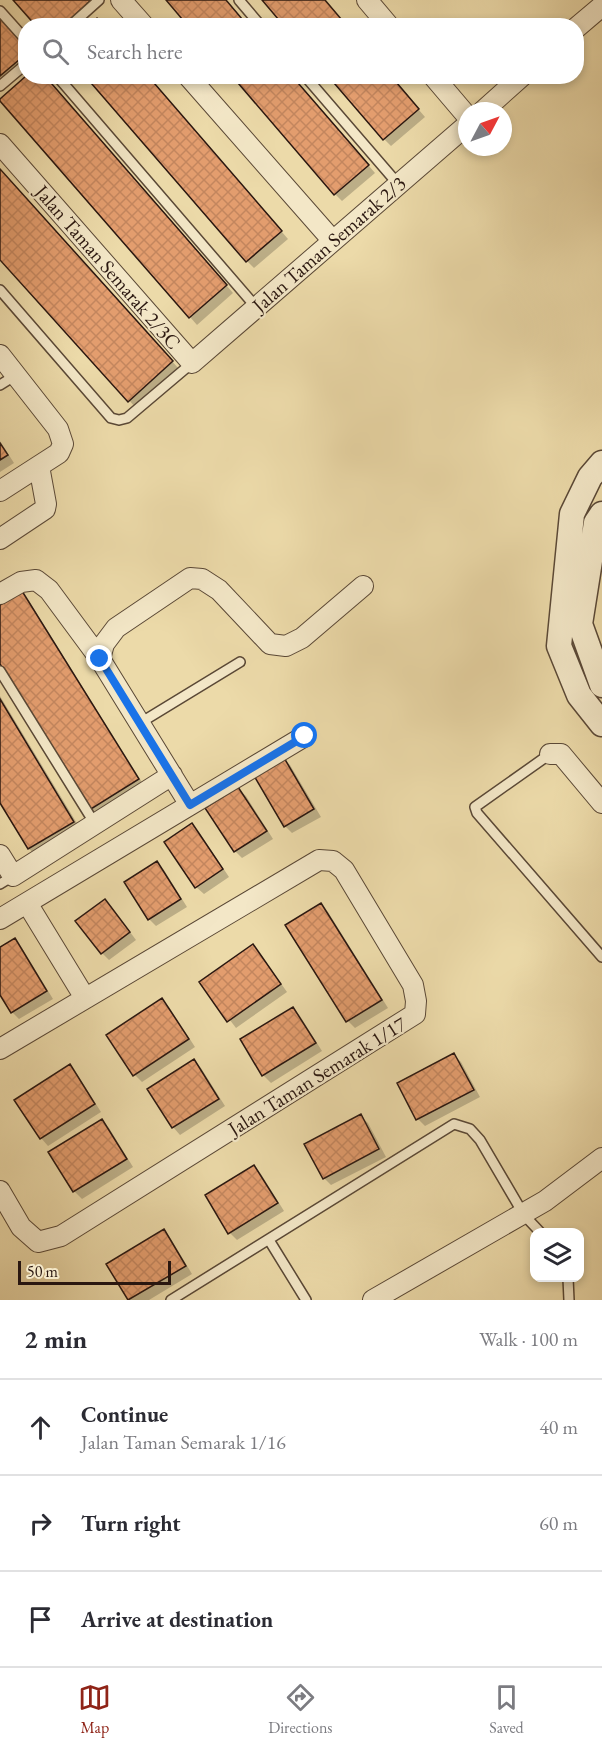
<!DOCTYPE html>
<html lang="en">
<head>
<meta charset="utf-8">
<style>
  body { margin:0; font-family:"EB Garamond",serif; background:#f7f7f7; color:#2b2b33 }
  .controls { position:absolute; right:18px; bottom:18px; display:grid; overflow:hidden; border-radius:12px; box-shadow:0 3px 9px #0003 }
  .controls button { width:54px; height:54px; display:grid; place-items:center; padding:0; border:0; border-bottom:2px solid #e1e1e2; background:#fff; color:#2b2b33; font:30px sans-serif }
  .compass { position:absolute; left:458px; top:102px; width:54px; height:54px; border-radius:50%; background:#fff; box-shadow:0 3px 9px #0003; rotate:49deg }
  .scale { position:absolute; left:18px; bottom:15px; width:153px; box-sizing:border-box; padding-left:6px; border:3px solid #2a1710; border-top:0; font-size:16px; line-height:21px; white-space:nowrap; color:#2a1710; -webkit-text-stroke:4px #f3e7c7; paint-order:stroke }
  .stop { position:absolute; width:18px; height:18px; margin:-14px; border:4px solid #1a73e8; border-radius:50%; background:#fff }
  .stop.end { background:#1a73e8; border-color:#fff; box-shadow:0 2px 6px #0008 }
  .list { margin:0; padding:0; list-style:none }
  h2 { display:flex; justify-content:space-between; align-items:center; height:78px; margin:0; padding:0 24px; font-size:26px }
  h2 small { font-size:20px; font-weight:400; color:#7c7c81 }
  .list li { display:grid; grid-template-columns:39px 1fr auto; gap:18px; align-items:center; box-sizing:border-box; height:96px; padding:0 24px; border-top:2px solid #e1e1e2 }
  .list b { display:block; font-size:22px; white-space:nowrap }
  .list p { margin:0; font-size:20px; white-space:nowrap; color:#7c7c81 }
  .list em { font-size:20px; font-style:normal; color:#7c7c81 }
  .icon { flex:none; width:33px; height:33px; fill:none; stroke:currentColor; stroke-width:2; stroke-linecap:round; stroke-linejoin:round }
  .map { position:relative; flex:none; width:602px; height:1300px; overflow:hidden }
  .search { position:absolute; background:#fff; box-shadow:0 3px 9px #0003; left:18px; right:18px; top:18px; height:66px; display:flex; align-items:center; gap:15px; box-sizing:border-box; padding:0 21px; border-radius:24px; color:#7c7c81; font-size:22px }
  .sheet { height:366px; background:#fff }
  nav { display:flex; justify-content:space-around; align-items:center; box-sizing:border-box; height:84px; border-top:2px solid #e1e1e2; background:#fff; font-size:16px; color:#7c7c81 }
  nav a { display:grid; justify-items:center; gap:3px }
  nav .on { color:#8f2418 }
  .map>svg:first-child { display:block }
  .shadow { fill:#0003 }
  .building { fill:url(#building-cross-hatch); stroke:#2a1710; stroke-width:1.5 }
  .lines { fill:none; stroke-linecap:round; stroke-linejoin:round }
  .service-casing { stroke:#5a4836; stroke-width:12 }
  .minor-casing { stroke:#5a4836; stroke-width:22 }
  .tertiary-casing { stroke:#5a4836; stroke-width:27 }
  .service { stroke:#f3e7c7; stroke-width:9 }
  .minor { stroke:#f3e7c7; stroke-width:20 }
  .tertiary { stroke:#f3e7c7; stroke-width:24 }
  .route { stroke:#1a73e8; stroke-width:8 }
  .labels { text-anchor:middle; stroke-width:4.5; stroke-linejoin:round; paint-order:stroke }
  .street-label { font-size:20px; fill:#2a1710; stroke:#f3e7c7 }
</style>
</head>
<body>
<div class="map">
<svg width="602" height="1300" viewBox="0 0 602 1300">
  <defs>
    <pattern id="building-cross-hatch" width="8" height="8" patternUnits="userSpaceOnUse" patternTransform="scale(1.5)"><rect width="8" height="8" fill="#e39d6e"/><path d="M0 0l8 8M0 8l8-8" fill="none" stroke="#c3865e"/></pattern>
  </defs>
  <rect width="100%" height="100%" fill="#ecdaa9"/>
  <filter id="stains"><feTurbulence type="fractalNoise" baseFrequency=".00333" numOctaves="4"/><feColorMatrix values="0 0 0 0 .2 0 0 0 0 .09 0 0 0 0 .02 0 0 0 .5 -.17"/></filter>
  <radialGradient id="worn" r=".72"><stop offset=".6" stop-color="#630" stop-opacity="0"/><stop offset="1" stop-color="#630" stop-opacity=".3"/></radialGradient>
  <path class="shadow" d="M15,0H90L97,8L78,26H38Z
    M0,15L26,44V68L0,90Z
    M44,76L233,293L197,325L1,100Z
    M147,76L288,239L254,268L247,261Z
    M292,76L375,173L342,201L335,194Z
    M390,76L425,117L391,146L384,139Z
    M0,170L179,369L136,408L0,257Z
    M0,441L14,463L0,472Z
    M21,593L29,601L145,787L99,816L92,809L0,661V606Z
    M0,696L81,830L37,856L29,849L0,800Z
    M283,758L290,765L321,817L292,833L285,826Z
    M238,789L246,796L273,839L242,858L235,851Z
    M192,825L199,832L229,877L204,894L196,887Z
    M157,863L164,870L187,907L156,926L149,919Z
    M321,905L328,912L388,1008L355,1028L348,1021Z
    M112,908L136,940L109,960L102,953Z
    M15,940L22,948L53,999L19,1019L12,1012L0,992V949Z
    M260,954L287,992L236,1028L201,982Z
    M162,1000L169,1007L195,1047L142,1082L135,1075Z
    M293,1009L300,1016L322,1051L271,1083L263,1075L242,1040Z
    M454,1055L461,1062L480,1097L425,1126L418,1119Z
    M194,1061L201,1068L225,1106L180,1135L173,1127L149,1089Z
    M69,1066L77,1074L101,1112L48,1146L41,1138L16,1100Z
    M360,1116L368,1123L386,1157L331,1185L324,1178Z
    M101,1121L109,1128L133,1167L82,1199L74,1191L50,1153Z
    M254,1167L261,1174L284,1211L237,1240L230,1233Z
    M164,1231L171,1239L192,1274L149,1300H130L108,1264Z"/>
  <path class="building" d="M13,0H91L63,26H36Z
    M166,0H226L248,26H188Z
    M262,0H325L347,26H284Z
    M0,14L26,43V54L0,76Z
    M97,18L104,26H88Z
    M26,76H45L227,285L189,318L0,101V99Z
    M85,76H148L282,231L246,262Z
    M232,76H292L369,165L334,195Z
    M328,76H391L419,109L383,140Z
    M0,169L173,361L128,402L0,260Z
    M0,443L8,455L0,460Z
    M22,591L139,779L91,809L0,664V605Z
    M0,699L74,822L28,849L0,803Z
    M283,756L314,809L284,827L253,774Z
    M238,787L267,831L234,852L205,808Z
    M192,823L223,869L195,888L164,842Z
    M157,861L181,899L148,920L124,882Z
    M105,899L130,932L101,954L75,921Z
    M321,903L382,1000L346,1022L285,925Z
    M15,938L47,991L11,1013L0,995V947Z
    M253,944L281,984L227,1022L199,982Z
    M162,998L189,1039L133,1076L106,1035Z
    M293,1007L316,1043L262,1076L240,1039Z
    M454,1053L474,1090L416,1120L397,1083Z
    M194,1059L219,1099L172,1128L147,1089Z
    M70,1064L95,1104L40,1139L14,1100Z
    M361,1114L379,1149L323,1179L304,1144Z
    M102,1119L127,1159L73,1192L48,1152Z
    M254,1165L278,1203L228,1234L205,1195Z
    M164,1229L186,1266L128,1300L106,1264Z"/>
  <g class="lines">
    <g class="service-casing">
      <path id="service" d="M239,0L261,26
        M0,11L26,40
        M70,26L99,0
        M57,76L256,307
        M305,76L398,184
        M0,86L26,64
        M0,290L111,418L119,420L127,418L192,363
        M0,385L16,375
        M0,671L95,824
        M140,723L240,662
        M550,754L475,807L477,813L602,957
        M0,884L13,876
        M269,1240L306,1300
        M568,1278L569,1300
        M171,1300L454,1124L470,1129L480,1140L524,1215L540,1232"/>
    </g>
    <g class="minor-casing">
      <path id="minor" d="M121,0L144,26
        M367,0L389,26
        M576,28L602,6
        M188,76L333,241
        M433,76L467,116
        M483,111L522,76
        M0,144L192,363L467,125
        M0,355L58,429L63,444L59,453L0,491
        M0,539L45,509L46,504L39,466
        M0,594L21,582L36,580L49,590L100,659
        M550,754H561L602,803
        M190,805L100,659L104,644L116,628L190,578L202,579L219,590L270,644L286,646L302,638L363,586
        M0,855L13,876L172,775
        M27,903L85,998
        M0,919L305,736
        M0,1049L319,860L333,861L344,870L413,985L416,1001L415,1014L61,1236L38,1242L21,1227L0,1191
        M373,1300L545,1201L602,1158"/>
    </g>
    <g class="tertiary-casing">
      <path id="tertiary" d="M602,463L590,477L572,514L559,646L579,695L602,724
        M602,514L596,523L580,624L602,685"/>
    </g>
    <use href="#service" class="service"/>
    <use href="#minor" class="minor"/>
    <use href="#tertiary" class="tertiary"/>
  </g>
  <g class="lines">
    <path class="route" d="M100,659L190,805L305,736"/>
  </g>
  <g class="labels">
    <g class="street-label">
      <text transform="translate(329 244) rotate(-41)" y="7">Jalan Taman Semarak 2/3</text>
      <text transform="translate(108 267) rotate(49)" y="7">Jalan Taman Semarak 2/3C</text>
      <text transform="translate(317 1076) rotate(-32)" y="7">Jalan Taman Semarak 1/17</text>
    </g>
  </g>
  <rect width="100%" height="100%" filter="url(#stains)"/>
  <rect width="100%" height="100%" fill="url(#worn)"/>
</svg>
<div class="controls">
<button><svg class="icon" aria-label="layers" viewBox="0 0 24 24"><path d="M12 4l9 5-9 5-9-5zM3 14l9 5 9-5"/></svg></button>
</div>
<svg class="compass" viewBox="-18 -18 36 36"><path d="M0-13l5 13h-10z" fill="#e53935"/><path d="M0 13l5-13h-10z" fill="#7c7c81"/></svg>
<div class="scale">50 m</div>
<div class="stop" style="left:305px;top:736px"></div>
<div class="stop end" style="left:100px;top:659px"></div>
<div class="search"><svg class="icon" aria-label="search" viewBox="0 0 24 24"><circle cx="10" cy="10" r="6"/><path d="M15 15l6 6"/></svg>Search here</div>
</div>
<section class="sheet">
<h2>2 min<small>Walk · 100 m</small></h2>
<ul class="list">
<li><svg class="icon" aria-label="ahead" viewBox="0 0 24 24"><path d="M12 20V5M6 11l6-6 6 6"/></svg><div><b>Continue</b><p>Jalan Taman Semarak 1/16</p></div><em>40 m</em></li>
<li><svg class="icon" aria-label="right" viewBox="0 0 24 24"><path d="M7 20v-9h11M14 6l5 5-5 5"/></svg><div><b>Turn right</b></div><em>60 m</em></li>
<li><svg class="icon" aria-label="arrive" viewBox="0 0 24 24"><path d="M6 21V4h12l-3 4 3 4H6"/></svg><div><b>Arrive at destination</b></div></li>
</ul>
</section>
<nav>
<a class="on"><svg class="icon" aria-label="map" viewBox="0 0 24 24"><path d="M3 6l6-2 6 2 6-2v14l-6 2-6-2-6 2zM9 4v14M15 6v14"/></svg>Map</a>
<a><svg class="icon" aria-label="directions" viewBox="0 0 24 24"><path d="M12 3l9 9-9 9-9-9zM9 14v-3h6M13 9l2 2-2 2"/></svg>Directions</a>
<a><svg class="icon" aria-label="saved" viewBox="0 0 24 24"><path d="M7 4h10v16l-5-4-5 4z"/></svg>Saved</a>
</nav>
</body>
</html>
